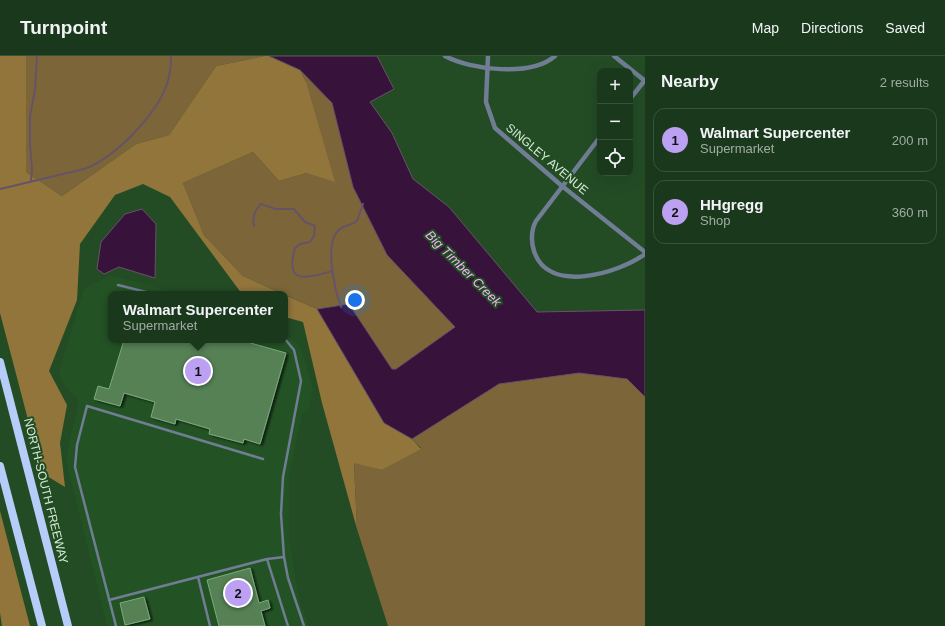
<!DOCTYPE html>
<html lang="en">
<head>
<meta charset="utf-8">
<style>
  body { margin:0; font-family:Helvetica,sans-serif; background:#234025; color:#f1f3f6 }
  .controls { position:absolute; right:12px; top:12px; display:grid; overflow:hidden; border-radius:8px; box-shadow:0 4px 16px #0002 }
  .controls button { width:36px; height:36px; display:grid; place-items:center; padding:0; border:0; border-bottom:1px solid #38533b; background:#1a391c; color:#f1f3f6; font:20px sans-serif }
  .you { position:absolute; left:355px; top:244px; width:14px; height:14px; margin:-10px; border:3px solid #fff; border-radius:50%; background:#1a73e8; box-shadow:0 0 0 6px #1a73e833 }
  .badge { display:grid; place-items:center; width:26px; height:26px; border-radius:50%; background:#bca0f2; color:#111; font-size:13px; font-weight:700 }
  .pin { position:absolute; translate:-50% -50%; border:2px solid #fff; box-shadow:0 1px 4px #0006 }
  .popup { position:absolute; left:108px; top:235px; width:180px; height:52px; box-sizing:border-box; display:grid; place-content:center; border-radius:8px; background:#1a391c; filter:drop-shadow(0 1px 3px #0005); font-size:13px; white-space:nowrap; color:#9faca3 }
  .popup b { font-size:15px; color:#f1f3f6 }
  .popup::after { content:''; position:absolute; left:50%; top:100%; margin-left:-8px; border:8px solid transparent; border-top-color:#1a391c }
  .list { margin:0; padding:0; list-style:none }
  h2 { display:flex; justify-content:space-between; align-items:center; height:52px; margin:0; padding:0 16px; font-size:17px }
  h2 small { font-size:13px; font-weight:400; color:#9faca3 }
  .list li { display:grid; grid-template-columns:26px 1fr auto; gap:12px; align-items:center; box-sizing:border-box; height:64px; margin:0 8px 8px; padding:0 8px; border:1px solid #38533b; border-radius:12px }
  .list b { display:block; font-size:15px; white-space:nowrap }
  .list p { margin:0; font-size:13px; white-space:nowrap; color:#9faca3 }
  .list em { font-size:13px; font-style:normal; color:#9faca3 }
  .icon { flex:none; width:22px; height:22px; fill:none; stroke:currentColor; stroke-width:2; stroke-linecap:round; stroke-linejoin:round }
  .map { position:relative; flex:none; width:645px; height:570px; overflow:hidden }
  header { display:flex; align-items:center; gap:24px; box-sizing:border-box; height:56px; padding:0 20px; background:#1a391c; border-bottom:1px solid #38533b }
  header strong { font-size:19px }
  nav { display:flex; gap:22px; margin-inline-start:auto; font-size:14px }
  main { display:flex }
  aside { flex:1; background:#1a391c }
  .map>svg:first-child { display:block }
  .built { fill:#235325 }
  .green { fill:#7c6639 }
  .forest { fill:#91753b }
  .water { fill:#37123a; stroke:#665368 }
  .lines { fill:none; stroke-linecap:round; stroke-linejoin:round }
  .stream { stroke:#665368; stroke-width:2 }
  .building { fill:#548155; stroke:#7daa7d; filter:url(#shadow) }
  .service { stroke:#717d94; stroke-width:2.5 }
  .minor { stroke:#717d94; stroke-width:4.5 }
  .motorway { stroke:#b7cdf9; stroke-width:8 }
  .labels { text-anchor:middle; stroke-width:4; stroke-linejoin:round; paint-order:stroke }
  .street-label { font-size:12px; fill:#d5ecd5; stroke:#234c25 }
  .water-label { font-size:13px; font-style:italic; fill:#f3b4f7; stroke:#234c25 }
</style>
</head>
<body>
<header>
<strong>Turnpoint</strong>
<nav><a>Map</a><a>Directions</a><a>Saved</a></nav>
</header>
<main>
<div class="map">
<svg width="645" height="570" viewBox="0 0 645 570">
  <defs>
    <filter id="shadow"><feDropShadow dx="2.5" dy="1.5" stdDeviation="1" flood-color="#0009"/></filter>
  </defs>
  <rect width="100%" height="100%" fill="#234c25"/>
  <path class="built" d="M110,219L181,238H111V284H285V277L301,292L313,334L309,352L302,357L289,421V482L299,544L309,570H107L67,408L68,391L78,350L77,342L65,331L59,317L84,233Z"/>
  <path class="green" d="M26,0H264L216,10L169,79L136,88L62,140L26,116Z
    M300,14L332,47L353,131L387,199L455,271L396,313H391L349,248L317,253L243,220L204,179L183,127L253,96L279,125L307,117L306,26Z
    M579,317L627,323L645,341V570H388L357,473L354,406L382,414L421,392L412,383L499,328Z"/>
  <path class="forest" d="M0,0H26V116L62,140L136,88L169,79L216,10L264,0H269L300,14L306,26L335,126L307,117L279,125L253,96L183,127L204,179L243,220L283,238H242L170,141L143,128L115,139L80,188L77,244L49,315L67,349L60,387L65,431L42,417L0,257Z
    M285,239L317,253L384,367L412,383L421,393L382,414L354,407L357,473L322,347L303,266L285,261Z
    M0,455L30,570H2L0,557Z"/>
  <path class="water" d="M269,0H377L394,33L370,46L392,77L413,123L449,151L537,256L645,254V341L627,323L579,317L499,328L412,383L384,367L317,253L349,248L392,313H396L455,271L387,199L353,131L332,47L300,14Z
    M142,153L156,168L155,222L119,211L104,218L97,213L101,186L125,158Z"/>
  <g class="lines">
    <path class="stream" d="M31,125L32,113L30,88V60L35,34L37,0
      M0,133L84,113C115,102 156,59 167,28C170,19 171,9 171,0
      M254,170C252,163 255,153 261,148L276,153H294L305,166L315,170L314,180L310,186L300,188L295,192C284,230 307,222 332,215
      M341,251C335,235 324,188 338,175C343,169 351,170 357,165L363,148"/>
  </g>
  <path class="building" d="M124,284H247V286L286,297L260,388L244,383L243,387L209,378L210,373L176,363L175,368L151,361L155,346L124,337L120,350L94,343L98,330L109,333Z
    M250,512L259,547L268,544L270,552L261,555L265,570H219L207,524Z
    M144,541L150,563L125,569L120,547Z"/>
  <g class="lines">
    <path class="service" d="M118,229L154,238
      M285,283L294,294L301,325L283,421L281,458L284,501L288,522L304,570
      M267,503L288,570
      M198,521L210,570
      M109,544L267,503L284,501
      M116,570L75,411L77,389L87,350L263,403"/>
    <path class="minor" d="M445,0C471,14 531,21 555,0
      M488,0L486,46L495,72L562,130L645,196
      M614,0L645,25
      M630,43L645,24
      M600,81L536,165C531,174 531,186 534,195C548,239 619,217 645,198"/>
    <path class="motorway" d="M0,306L68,570
      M0,410L42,570"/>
  </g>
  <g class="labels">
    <g class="street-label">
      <text transform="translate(547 103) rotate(40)" y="4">SINGLEY AVENUE</text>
      <text transform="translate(46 435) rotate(76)" y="4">NORTH-SOUTH FREEWAY</text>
    </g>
    <g class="water-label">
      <text transform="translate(464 212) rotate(45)" y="5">Big Timber Creek</text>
    </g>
  </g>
</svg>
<div class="controls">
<button>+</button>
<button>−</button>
<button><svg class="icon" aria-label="locate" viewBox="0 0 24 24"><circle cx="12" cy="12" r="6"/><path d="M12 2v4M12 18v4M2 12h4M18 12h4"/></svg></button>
</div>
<div class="you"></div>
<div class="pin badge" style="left:198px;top:315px">1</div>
<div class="popup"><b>Walmart Supercenter</b>Supermarket</div>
<div class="pin badge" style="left:238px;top:537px">2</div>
</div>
<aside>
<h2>Nearby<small>2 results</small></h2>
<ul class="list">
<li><span class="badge">1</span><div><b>Walmart Supercenter</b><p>Supermarket</p></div><em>200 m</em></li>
<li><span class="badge">2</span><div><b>HHgregg</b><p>Shop</p></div><em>360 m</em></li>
</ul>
</aside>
</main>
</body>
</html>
